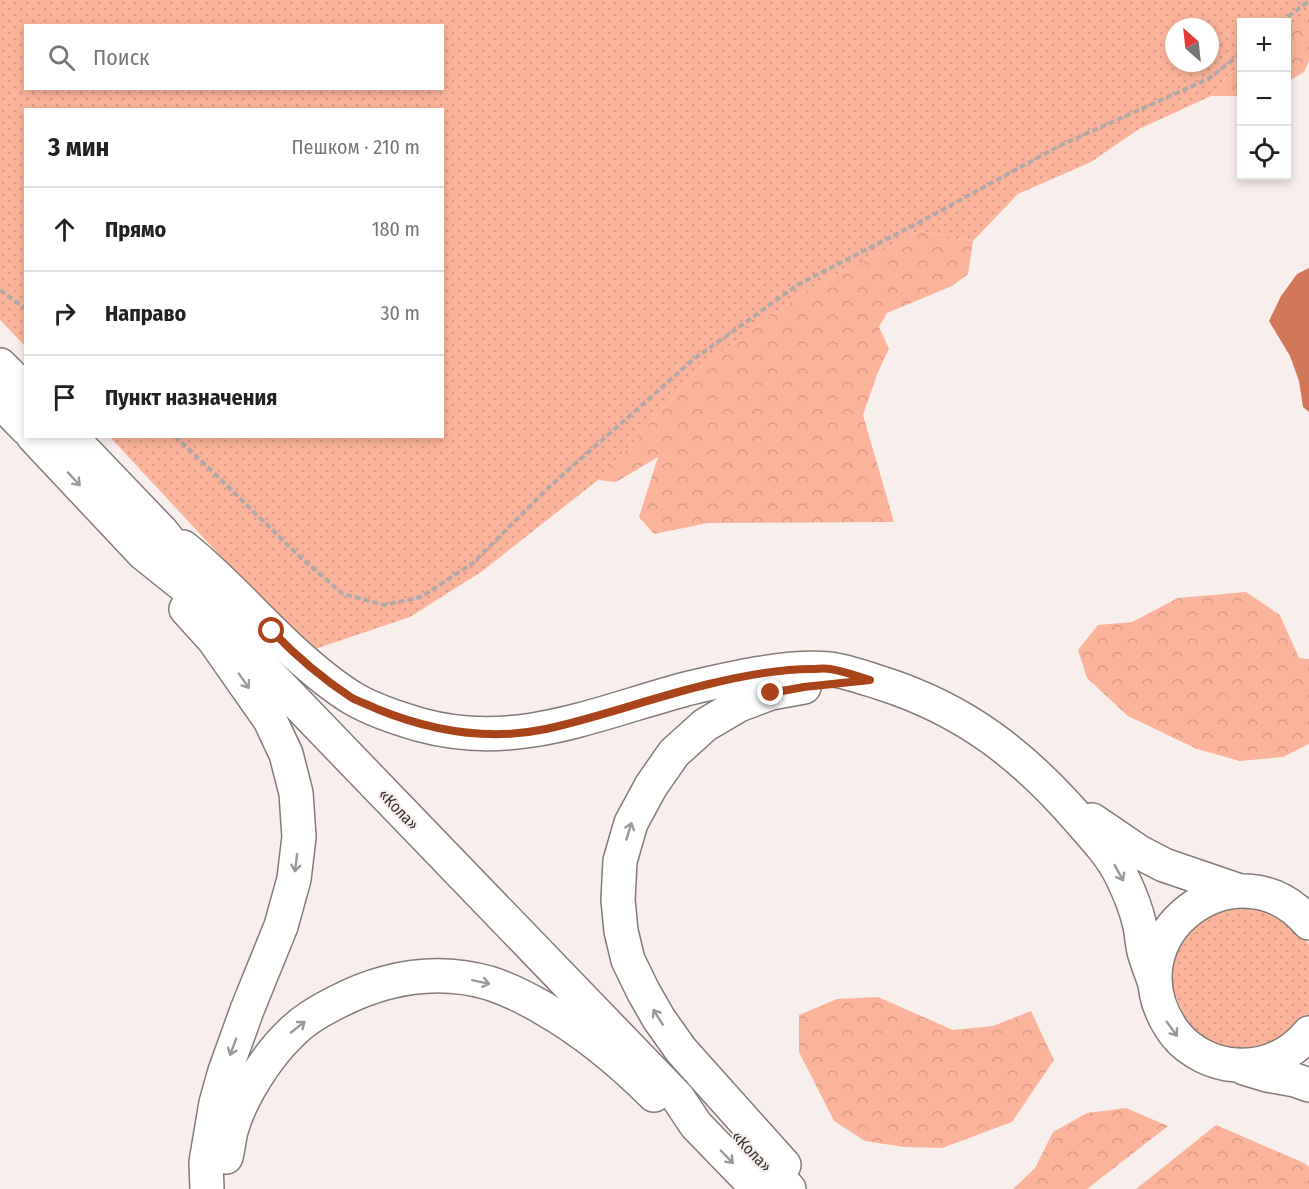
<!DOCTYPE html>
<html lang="ru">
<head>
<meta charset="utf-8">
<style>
  body { margin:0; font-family:"Fira Sans Condensed",sans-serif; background:#f6f6f6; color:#222 }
  .controls { position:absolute; right:18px; top:18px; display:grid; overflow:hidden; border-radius:0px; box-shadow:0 3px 9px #0003 }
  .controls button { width:54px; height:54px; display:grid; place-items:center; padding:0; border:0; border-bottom:2px solid #e0e0e0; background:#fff; color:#222; font:30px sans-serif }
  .compass { position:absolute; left:1165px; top:18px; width:54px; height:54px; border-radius:50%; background:#fff; box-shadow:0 3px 9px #0003; rotate:333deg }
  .stop { position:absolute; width:18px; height:18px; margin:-14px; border:4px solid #a94319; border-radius:50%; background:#fff }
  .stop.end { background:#a94319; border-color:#fff; box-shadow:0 2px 6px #0008 }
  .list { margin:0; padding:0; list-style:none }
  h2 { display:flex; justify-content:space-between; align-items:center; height:78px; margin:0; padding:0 24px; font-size:26px }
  h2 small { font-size:20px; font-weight:400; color:#767676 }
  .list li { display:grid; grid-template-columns:39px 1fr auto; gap:18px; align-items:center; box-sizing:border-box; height:84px; padding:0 24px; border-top:2px solid #e0e0e0 }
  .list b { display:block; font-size:22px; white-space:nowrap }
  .list em { font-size:20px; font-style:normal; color:#767676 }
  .icon { flex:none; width:33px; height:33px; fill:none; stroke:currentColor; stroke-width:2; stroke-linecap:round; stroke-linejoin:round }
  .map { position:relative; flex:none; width:1309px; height:1189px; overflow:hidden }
  .search { position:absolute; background:#fff; box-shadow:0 3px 9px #0003; left:24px; top:24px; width:420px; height:66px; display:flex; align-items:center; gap:15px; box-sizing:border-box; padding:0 21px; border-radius:0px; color:#767676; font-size:22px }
  .panel { position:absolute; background:#fff; box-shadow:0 3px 9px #0003; left:24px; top:108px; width:420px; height:330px; border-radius:0px }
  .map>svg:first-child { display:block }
  .grass { fill:url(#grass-dots); fill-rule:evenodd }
  .forest { fill:url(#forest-crowns) }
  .water { fill:#d17858 }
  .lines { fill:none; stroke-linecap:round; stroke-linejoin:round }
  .primary-casing { stroke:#847b78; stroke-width:36 }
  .highway-casing { stroke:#847b78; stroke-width:36 }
  .path { stroke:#b1a9a7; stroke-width:4; stroke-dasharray:6 3; stroke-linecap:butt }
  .primary { stroke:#fff; stroke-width:33 }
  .highway { stroke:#fff; stroke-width:33 }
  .oneway { stroke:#9a9898 }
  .route { stroke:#a94319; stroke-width:8 }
  .labels { text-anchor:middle; stroke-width:4.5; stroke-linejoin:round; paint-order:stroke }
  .street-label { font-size:16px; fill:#363231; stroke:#f8eeeb }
</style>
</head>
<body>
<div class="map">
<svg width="1309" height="1189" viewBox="0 0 1309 1189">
  <defs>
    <pattern id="grass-dots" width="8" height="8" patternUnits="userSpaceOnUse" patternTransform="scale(1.5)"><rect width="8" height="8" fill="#fbb49a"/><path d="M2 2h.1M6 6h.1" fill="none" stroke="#d89b85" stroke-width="1.8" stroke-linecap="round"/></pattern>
    <pattern id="forest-crowns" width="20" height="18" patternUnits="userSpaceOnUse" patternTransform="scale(1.5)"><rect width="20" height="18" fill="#fbb49a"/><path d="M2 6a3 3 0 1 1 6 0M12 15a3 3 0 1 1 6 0" fill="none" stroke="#d89b85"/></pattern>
  </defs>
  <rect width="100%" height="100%" fill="#f8eeeb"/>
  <path class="grass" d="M0,0H1309V18L1287,33L1286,22H1242L1241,65L1228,75L1211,96L1139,129L1091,162L1018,194L973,241L920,231L804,292L700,368L598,480L481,572L410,617L315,649L265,604L110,437L442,436V110H26L25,346L0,320ZM26,26H442V88H26ZM1174,27H1210V63H1174Z
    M1230,907L1268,909L1303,936L1309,945V1014L1305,1020L1271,1048L1220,1049L1189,1029L1170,981L1175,952L1191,927Z"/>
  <path class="forest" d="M1309,18V61L1304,72L1287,82V33Z
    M1241,65V96H1211L1228,75Z
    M920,231L973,241L968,274L952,286L887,313L879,327L889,349L878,372L863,415L894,522L708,523L654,534L639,517L658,457L616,482L598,480L700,368L804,292Z
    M1246,592L1280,615L1299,658L1309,659V744L1283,757L1240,761L1197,749L1128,716L1087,678L1078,650L1098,625L1132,622L1178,598Z
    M878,997L953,1030L993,1026L1031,1011L1054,1060L1012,1122L942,1148L904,1147L865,1141L834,1121L799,1052V1015L837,999Z
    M1126,1108L1168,1126L1087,1189H1013L1035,1168L1053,1132L1087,1113Z
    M1216,1125L1304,1163L1309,1167V1189H1136Z"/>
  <path class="water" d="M1309,268V412L1303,407L1299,381L1290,356L1269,321L1281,296L1297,274Z"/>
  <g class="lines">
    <g class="primary-casing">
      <path id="primary" d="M183,547C227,582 263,626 306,663C321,676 337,689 354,699C373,710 400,719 421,725C516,751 596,713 686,689C728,679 786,665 829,669C846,671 865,678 881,683C966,710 1024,756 1081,822C1096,839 1111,855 1121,875C1129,891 1136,908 1140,926C1142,935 1142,946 1145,955C1148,965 1152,974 1155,984
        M186,609L214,640L270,720L286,754L296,793L299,837L294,879L281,926L247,1010L225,1071L216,1103L206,1162L207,1189
        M1092,820L1139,852L1164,865L1240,891
        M1309,923C1238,840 1110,934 1171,1028C1183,1047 1205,1060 1227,1064C1259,1069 1288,1058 1309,1033
        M1244,1068L1267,1075L1295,1080L1309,1085
        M226,1157C228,1149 229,1139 231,1131C240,1098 266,1057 290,1034C302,1021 319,1011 335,1003C383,978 436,968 489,983C508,989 526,998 543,1008C585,1032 620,1061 654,1095
        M784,1165L681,1050L659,1019L643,991L628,960L621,931L618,900L620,861L631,823L651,786L674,753L705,725L739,705L771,693L804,687"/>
    </g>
    <g class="highway-casing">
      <path id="highway" d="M0,365L26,391
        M0,401L26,428
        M33,436L143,553L183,585L678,1098L696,1125L758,1189
        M70,436L162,532L201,582
        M748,1147L789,1189"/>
    </g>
    <path class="path" d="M1281,22L1309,1
      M0,290L26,309
      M175,436L215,474L299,556L343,594L384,605L421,597L473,563L549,487L694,359L799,284L918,223L1061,145L1208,79L1242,53"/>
    <use href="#primary" class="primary"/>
    <use href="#highway" class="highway"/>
  </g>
  <defs><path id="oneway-shaft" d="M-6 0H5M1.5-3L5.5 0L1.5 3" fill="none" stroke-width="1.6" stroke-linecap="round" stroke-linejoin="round" transform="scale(1.5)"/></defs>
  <g class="oneway">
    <use href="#oneway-shaft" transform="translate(74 479) rotate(47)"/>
    <use href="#oneway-shaft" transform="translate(244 681) rotate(55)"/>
    <use href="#oneway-shaft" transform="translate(629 831) rotate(-73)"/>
    <use href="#oneway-shaft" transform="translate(296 863) rotate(97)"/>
    <use href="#oneway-shaft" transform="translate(1119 873) rotate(61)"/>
    <use href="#oneway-shaft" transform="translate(481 982) rotate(12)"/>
    <use href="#oneway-shaft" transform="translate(658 1017) rotate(-122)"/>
    <use href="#oneway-shaft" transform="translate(298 1027) rotate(-38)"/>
    <use href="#oneway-shaft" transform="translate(1172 1029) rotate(54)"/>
    <use href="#oneway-shaft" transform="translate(233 1047) rotate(110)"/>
    <use href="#oneway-shaft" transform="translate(727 1157) rotate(46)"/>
  </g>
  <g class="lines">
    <path class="route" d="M272,631C296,656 323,679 352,698C360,702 369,705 377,709C431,731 489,741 546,729C601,717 654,697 709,684C742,676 777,669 812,669C818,669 824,668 830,669C843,671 857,676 870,680L804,687L771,693"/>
  </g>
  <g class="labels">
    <g class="street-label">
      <text transform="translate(399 809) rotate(46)" y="6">«Кола»</text>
      <text transform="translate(752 1151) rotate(46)" y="6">«Кола»</text>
    </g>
  </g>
</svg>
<div class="controls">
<button>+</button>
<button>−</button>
<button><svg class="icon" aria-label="locate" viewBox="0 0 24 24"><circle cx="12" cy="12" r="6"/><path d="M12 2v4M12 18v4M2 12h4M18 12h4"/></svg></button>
</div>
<svg class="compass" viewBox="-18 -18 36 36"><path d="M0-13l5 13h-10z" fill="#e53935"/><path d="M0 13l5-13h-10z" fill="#767676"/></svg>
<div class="stop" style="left:272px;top:631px"></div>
<div class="stop end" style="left:771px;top:693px"></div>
<div class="search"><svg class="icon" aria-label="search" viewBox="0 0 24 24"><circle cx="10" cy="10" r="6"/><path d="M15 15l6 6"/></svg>Поиск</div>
<section class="panel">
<h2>3 мин<small>Пешком · 210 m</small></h2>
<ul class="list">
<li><svg class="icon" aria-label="ahead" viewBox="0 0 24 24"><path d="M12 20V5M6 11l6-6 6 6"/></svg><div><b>Прямо</b></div><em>180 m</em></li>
<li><svg class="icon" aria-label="right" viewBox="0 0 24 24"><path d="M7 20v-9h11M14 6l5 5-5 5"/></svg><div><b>Направо</b></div><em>30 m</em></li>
<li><svg class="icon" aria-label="arrive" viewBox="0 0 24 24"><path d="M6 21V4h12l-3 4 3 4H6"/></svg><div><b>Пункт назначения</b></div></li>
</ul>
</section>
</div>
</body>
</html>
